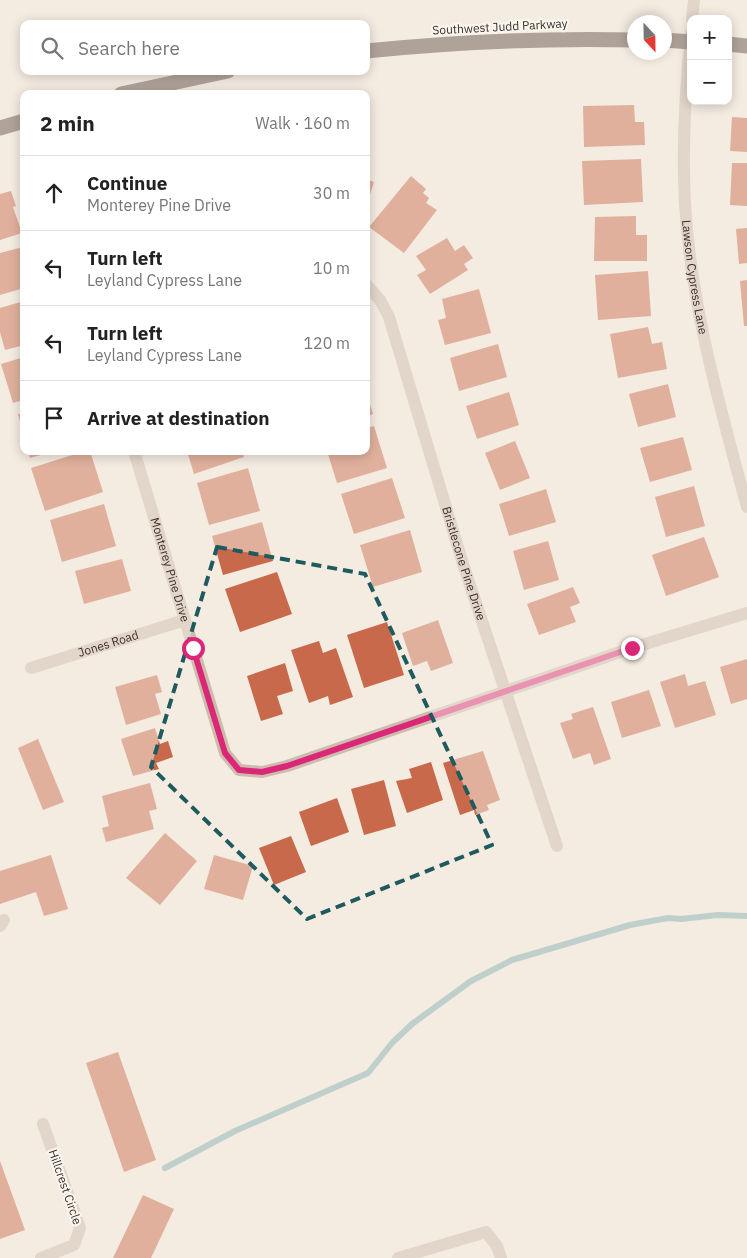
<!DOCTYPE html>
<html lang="en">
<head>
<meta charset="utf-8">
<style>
  body { margin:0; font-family:"IBM Plex Sans",sans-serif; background:#f6f6f6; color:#222 }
  .controls { position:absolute; right:15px; top:15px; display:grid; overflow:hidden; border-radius:10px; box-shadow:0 2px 12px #0003 }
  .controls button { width:45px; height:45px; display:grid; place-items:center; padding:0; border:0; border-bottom:1px solid #e0e0e0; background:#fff; color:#222; font:25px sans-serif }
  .compass { position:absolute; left:627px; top:15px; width:45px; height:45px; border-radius:50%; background:#fff; box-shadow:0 2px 12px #0003; rotate:158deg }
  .stop { position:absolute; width:15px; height:15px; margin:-11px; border:4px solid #db2777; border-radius:50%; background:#fff }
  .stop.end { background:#db2777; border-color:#fff; box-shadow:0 1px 5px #0008 }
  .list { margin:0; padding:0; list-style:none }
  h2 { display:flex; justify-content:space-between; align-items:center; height:65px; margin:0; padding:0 20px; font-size:21px }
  h2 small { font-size:16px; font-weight:400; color:#767676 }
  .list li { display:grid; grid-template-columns:32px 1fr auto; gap:15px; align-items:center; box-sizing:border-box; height:75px; padding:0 20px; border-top:1px solid #e0e0e0 }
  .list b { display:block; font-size:19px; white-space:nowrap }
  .list p { margin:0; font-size:16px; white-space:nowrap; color:#767676 }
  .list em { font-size:16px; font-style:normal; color:#767676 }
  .icon { flex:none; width:28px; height:28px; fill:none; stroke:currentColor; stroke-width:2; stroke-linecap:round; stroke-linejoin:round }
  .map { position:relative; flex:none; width:747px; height:1258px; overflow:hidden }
  .search { position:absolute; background:#fff; box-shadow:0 2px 12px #0003; left:20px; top:20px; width:350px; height:55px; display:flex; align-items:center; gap:12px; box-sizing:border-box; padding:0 18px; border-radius:10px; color:#767676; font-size:19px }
  .panel { position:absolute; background:#fff; box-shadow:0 2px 12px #0003; left:20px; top:90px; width:350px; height:365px; border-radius:10px }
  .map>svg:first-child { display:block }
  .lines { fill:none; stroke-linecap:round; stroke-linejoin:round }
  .stream { stroke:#7fb0b2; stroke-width:6 }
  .building { fill:#c8694b }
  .lane { stroke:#cdbbac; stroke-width:12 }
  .street { stroke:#cdbbac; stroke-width:12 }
  .highway { stroke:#5c4a42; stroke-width:15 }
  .route { stroke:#db2777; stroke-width:6 }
  .marked { fill:none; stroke:#1f5a5e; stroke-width:4; stroke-dasharray:10 6; stroke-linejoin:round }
  .labels { text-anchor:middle; stroke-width:4.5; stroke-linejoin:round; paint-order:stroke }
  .street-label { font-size:12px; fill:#3b302b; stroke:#fbf5ee }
</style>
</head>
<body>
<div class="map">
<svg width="747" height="1258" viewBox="0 0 747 1258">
  <rect width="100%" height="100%" fill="#f4ebe1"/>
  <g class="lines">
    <path class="stream" d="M165,1168L235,1131L368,1073L392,1043L412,1024L471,981L512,960L630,925L668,918L681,919L718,915L747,916"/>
  </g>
  <path class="building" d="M634,105L635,122H644L645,145L584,147L583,106Z
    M732,117L747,118V152L730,151Z
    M641,159L643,202L584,205L582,161Z
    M732,163H747V206L730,205Z
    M411,176L426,189L423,193L429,198L426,203L437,210L404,253L369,227Z
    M366,179L374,182L367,204H366Z
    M11,191L16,206L13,207L22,233L0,240V194Z
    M636,216V235H647V261H594L595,217Z
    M747,228V263L739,264L736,229Z
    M447,238L455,251L464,245L473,258L464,264L468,270L430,294L417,275L426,270L416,256Z
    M23,247L24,288L0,295V253Z
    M648,271L651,316L598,320L595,275Z
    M747,280V326H744L740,281Z
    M479,289L491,333L445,345L438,320L446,318L442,299Z
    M24,301V345L5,350L0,332V308Z
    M648,327L652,344L662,342L667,369L618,378L610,334Z
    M498,344L507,377L459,391L450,358Z
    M24,357V400L13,403L1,364Z
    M668,384L676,417L638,427L629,394Z
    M366,392L373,414L366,417Z
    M509,392L519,425L477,439L466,406Z
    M24,413V433H23L18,414Z
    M374,426L387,468L337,483L327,451H366V428Z
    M683,437L692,470L650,482L640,448Z
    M515,441L530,478L500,490L485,453Z
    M28,451H50L51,452L30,458Z
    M85,451H90L103,492L45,511L31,468Z
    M187,451H242L244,457L194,474Z
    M248,468L260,511L209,525L197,483Z
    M392,478L405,518L354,534L341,494Z
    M694,486L705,526L666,537L655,497Z
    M546,489L556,522L509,536L499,504Z
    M104,504L116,546L62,562L50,520Z
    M262,522L273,561L223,575L212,536Z
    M410,530L422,572L373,587L360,545Z
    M704,537L719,577L666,596L652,555Z
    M548,541L559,580L524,590L513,551Z
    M122,559L131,591L84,604L75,571Z
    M277,572L292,614L240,632L225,589Z
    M573,587L580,603L570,607L576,622L539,635L527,604Z
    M438,620L453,663L431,671L427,661L413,666L402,633Z
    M387,622L404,675L364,688L347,635Z
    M319,641L323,653L336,648L353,697L330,705L328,696L309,703L291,650Z
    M747,659V699L731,704L720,667Z
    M285,663L293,691L277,696L283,714L261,721L247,676Z
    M685,674L688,686L705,681L716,715L675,728L660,682Z
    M157,675L162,692L155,694L161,714L126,725L115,687Z
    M649,690L661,726L622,738L611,702Z
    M593,707L611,759L594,765L590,753L573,759L560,723L573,719L571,714Z
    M155,728L160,744L168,741L173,757L156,763L159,769L133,776L121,739Z
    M38,739L64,802L43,810L18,748Z
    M483,751L500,800L487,805L489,810L475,815L474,810L460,815L443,763Z
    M431,762L443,800L407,813L396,781L412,778L409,769Z
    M384,780L396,826L364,835L351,789Z
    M150,783L157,809L149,811L154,829L106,842L102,828L109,826L102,796Z
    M337,798L349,832L311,846L299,812Z
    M165,833L197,861L160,905L126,878Z
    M291,836L306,872L274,885L259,848Z
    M51,855L68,909L44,916L36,892L0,904V871Z
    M214,855L253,866L243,900L204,889Z
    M118,1052L156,1160L124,1172L86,1063Z
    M0,1161L25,1230L0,1239Z
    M143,1195L174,1209L151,1258H113Z"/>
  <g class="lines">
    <path class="lane" d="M0,926L4,920
      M398,1258L486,1232L497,1246L501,1258"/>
    <g class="street">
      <path d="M692,19L694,0"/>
      <path id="s1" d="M691,34C685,90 682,147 685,204C691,307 720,407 747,507"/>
      <path id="s2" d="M366,284L380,300L389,317L463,564L557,846"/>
      <path id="s3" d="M134,451L225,753L239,770L262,772L287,766L632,648L747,613"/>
      <path id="s4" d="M31,668L185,620"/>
      <path d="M41,1258L74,1245L80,1228L43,1124"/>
    </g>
    <path class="highway" d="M664,40L691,42
      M728,44L747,46
      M366,51C456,42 545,38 634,40
      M121,94L228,71
      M0,128L24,121"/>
  </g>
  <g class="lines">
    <path class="route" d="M193,648L225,753L239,770L262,772L287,766L632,648"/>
  </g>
  <path d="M0 0H747V1258H0ZM217,547L365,574L492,845L307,919L151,767Z" fill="#f4ebe1" fill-opacity=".55" fill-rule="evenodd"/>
  <path class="marked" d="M217,547L365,574L492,845L307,919L151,767Z"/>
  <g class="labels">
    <g class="street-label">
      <text transform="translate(500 27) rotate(-3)" y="4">Southwest Judd Parkway</text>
      <text dy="4" stroke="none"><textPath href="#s1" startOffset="244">Lawson Cypress Lane</textPath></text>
      <text dy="4" stroke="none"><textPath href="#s2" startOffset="298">Bristlecone Pine Drive</textPath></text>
      <text dy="4" stroke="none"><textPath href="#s3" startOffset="124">Monterey Pine Drive</textPath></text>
      <text dy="4" stroke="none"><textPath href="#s4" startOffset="81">Jones Road</textPath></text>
      <text transform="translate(65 1187) rotate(71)" y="4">Hillcrest Circle</text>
    </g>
  </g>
</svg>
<div class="controls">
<button>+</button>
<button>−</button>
</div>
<svg class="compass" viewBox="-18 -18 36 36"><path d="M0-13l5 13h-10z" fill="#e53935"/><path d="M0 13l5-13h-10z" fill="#767676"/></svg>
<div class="stop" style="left:193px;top:648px"></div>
<div class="stop end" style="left:632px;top:648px"></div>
<div class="search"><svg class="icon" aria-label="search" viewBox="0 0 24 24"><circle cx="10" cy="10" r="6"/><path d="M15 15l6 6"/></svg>Search here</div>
<section class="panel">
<h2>2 min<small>Walk · 160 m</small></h2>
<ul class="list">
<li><svg class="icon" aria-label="ahead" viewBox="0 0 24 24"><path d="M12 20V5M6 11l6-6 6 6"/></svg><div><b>Continue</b><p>Monterey Pine Drive</p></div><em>30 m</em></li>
<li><svg class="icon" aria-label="left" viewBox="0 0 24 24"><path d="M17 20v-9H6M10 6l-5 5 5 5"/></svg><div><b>Turn left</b><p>Leyland Cypress Lane</p></div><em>10 m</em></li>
<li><svg class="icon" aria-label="left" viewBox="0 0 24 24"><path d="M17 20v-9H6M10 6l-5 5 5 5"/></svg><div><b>Turn left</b><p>Leyland Cypress Lane</p></div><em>120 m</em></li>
<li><svg class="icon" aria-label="arrive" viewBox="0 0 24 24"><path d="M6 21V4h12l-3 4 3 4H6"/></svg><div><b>Arrive at destination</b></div></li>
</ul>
</section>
</div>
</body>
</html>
